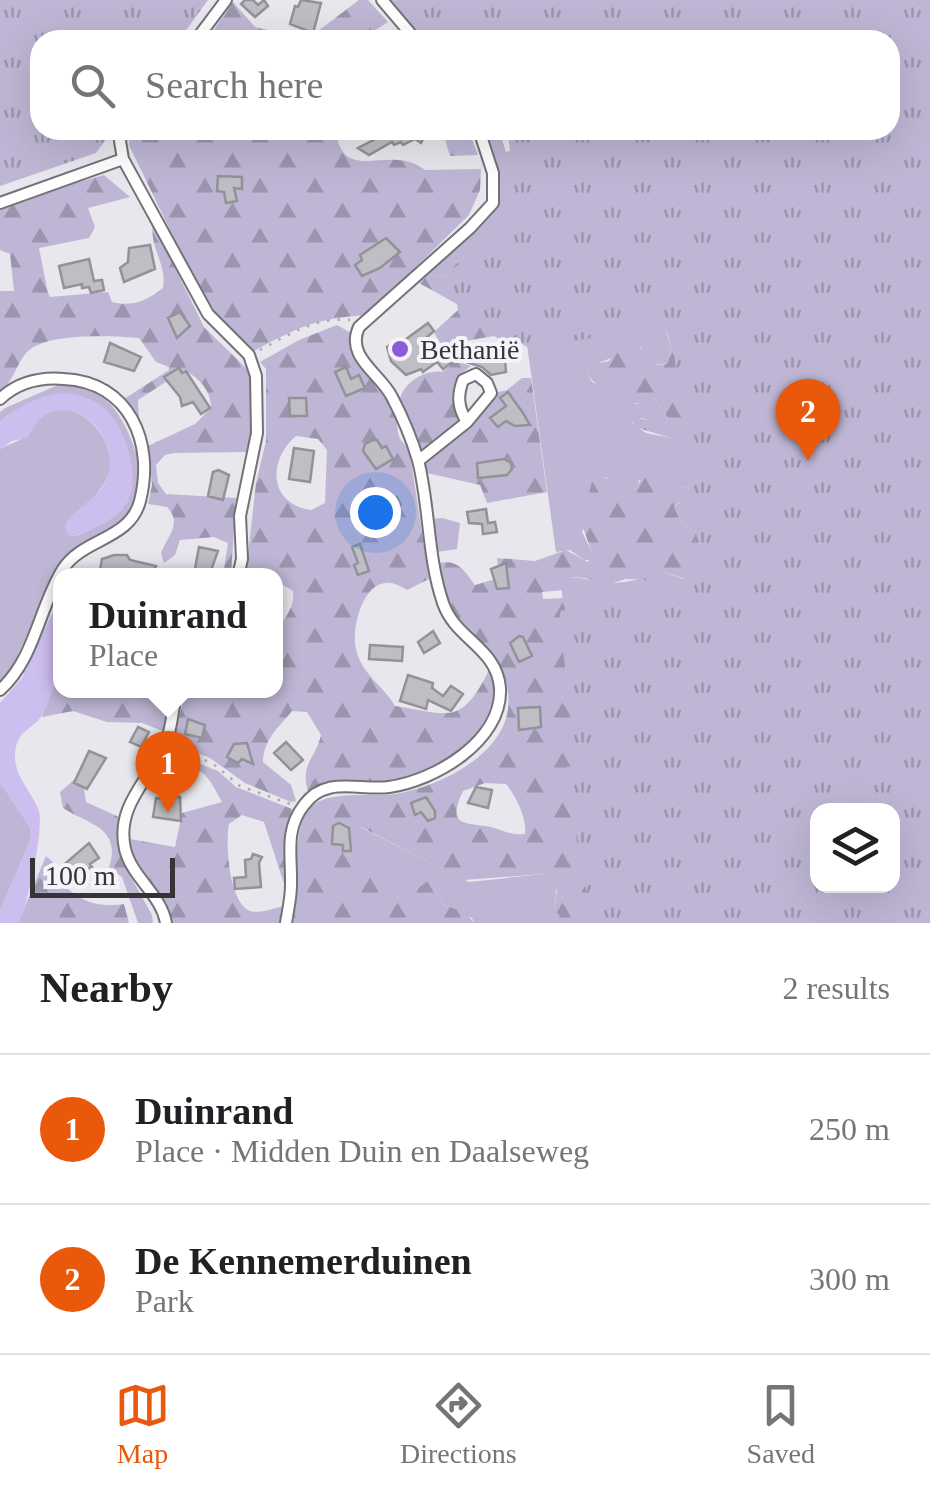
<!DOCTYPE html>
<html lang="en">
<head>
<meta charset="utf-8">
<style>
  body { margin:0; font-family:Georgia,serif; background:#f2f2f2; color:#202124 }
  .controls { position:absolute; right:30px; bottom:30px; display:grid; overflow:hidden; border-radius:20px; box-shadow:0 10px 40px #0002 }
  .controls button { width:90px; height:90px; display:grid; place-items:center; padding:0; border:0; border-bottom:2px solid #e0e0e0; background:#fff; color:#202124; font:50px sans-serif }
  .scale { position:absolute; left:30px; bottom:25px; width:145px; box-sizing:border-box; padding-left:10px; border:5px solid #353437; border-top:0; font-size:28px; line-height:35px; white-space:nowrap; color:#353437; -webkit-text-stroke:8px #f5f4fa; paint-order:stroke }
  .you { position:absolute; left:375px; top:512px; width:35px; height:35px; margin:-25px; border:8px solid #fff; border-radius:50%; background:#1a73e8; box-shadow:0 0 0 15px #1a73e833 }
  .badge { display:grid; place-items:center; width:65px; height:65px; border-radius:50%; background:#ea580c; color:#fff; font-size:32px; font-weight:700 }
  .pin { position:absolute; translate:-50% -82px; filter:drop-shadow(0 2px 5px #0008) }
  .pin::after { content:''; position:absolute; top:52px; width:35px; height:30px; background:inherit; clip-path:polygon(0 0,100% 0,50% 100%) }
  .popup { position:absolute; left:53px; top:568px; width:230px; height:130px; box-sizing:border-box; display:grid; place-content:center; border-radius:20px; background:#fff; filter:drop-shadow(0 2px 8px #0005); font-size:32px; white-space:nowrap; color:#757577 }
  .popup b { font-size:38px; color:#202124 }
  .popup::after { content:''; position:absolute; left:50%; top:100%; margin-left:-20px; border:20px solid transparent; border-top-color:#fff }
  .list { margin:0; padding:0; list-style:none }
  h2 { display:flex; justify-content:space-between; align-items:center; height:130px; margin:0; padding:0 40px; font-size:42px }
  h2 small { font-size:32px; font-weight:400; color:#757577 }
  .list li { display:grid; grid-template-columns:65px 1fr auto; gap:30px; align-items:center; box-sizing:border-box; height:150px; padding:0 40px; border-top:2px solid #e0e0e0 }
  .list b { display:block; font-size:38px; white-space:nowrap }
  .list p { margin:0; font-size:32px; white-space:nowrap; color:#757577 }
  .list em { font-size:32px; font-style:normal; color:#757577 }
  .icon { flex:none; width:55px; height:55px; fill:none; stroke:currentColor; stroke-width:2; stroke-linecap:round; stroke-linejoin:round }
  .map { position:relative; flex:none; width:930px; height:923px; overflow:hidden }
  .search { position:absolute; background:#fff; box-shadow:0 10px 40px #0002; left:30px; right:30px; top:30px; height:110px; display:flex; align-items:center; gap:25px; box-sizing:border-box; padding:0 35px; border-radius:30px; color:#757577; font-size:38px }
  .sheet { height:430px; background:#fff }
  nav { display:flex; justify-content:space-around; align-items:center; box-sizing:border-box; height:140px; border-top:2px solid #e0e0e0; background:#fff; font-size:28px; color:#757577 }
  nav a { display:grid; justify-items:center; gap:5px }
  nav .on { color:#ea580c }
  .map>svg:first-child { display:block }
  .green { fill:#beb6d4; fill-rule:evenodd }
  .forest { fill:url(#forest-firs); fill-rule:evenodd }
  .park { fill:url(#park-tufts); fill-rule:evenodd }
  .water { fill:#cdbef0 }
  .building { fill:#bfbec4; stroke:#939298; stroke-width:2.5 }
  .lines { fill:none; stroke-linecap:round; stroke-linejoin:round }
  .minor-casing { stroke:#737277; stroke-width:14 }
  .path { stroke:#aaa9ae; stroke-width:2.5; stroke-dasharray:2.5 8; stroke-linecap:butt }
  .minor { stroke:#fff; stroke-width:10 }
  .poi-dot { fill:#8a5cd6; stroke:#f5f4fa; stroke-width:4 }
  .labels { text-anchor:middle; stroke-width:8; stroke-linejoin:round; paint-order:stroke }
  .poi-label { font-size:28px; fill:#353437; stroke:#f5f4fa; text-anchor:start }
</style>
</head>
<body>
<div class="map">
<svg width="930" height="923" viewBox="0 0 930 923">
  <defs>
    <pattern id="forest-firs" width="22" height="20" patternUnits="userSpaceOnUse" patternTransform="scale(2.5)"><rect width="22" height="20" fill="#beb6d4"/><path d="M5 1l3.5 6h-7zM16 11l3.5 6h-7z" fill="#9b95ad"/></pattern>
    <pattern id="park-tufts" width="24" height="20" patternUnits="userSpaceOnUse" patternTransform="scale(2.5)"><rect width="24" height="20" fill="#beb6d4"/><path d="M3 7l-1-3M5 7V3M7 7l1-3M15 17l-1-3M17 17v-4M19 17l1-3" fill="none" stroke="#9b95ad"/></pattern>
  </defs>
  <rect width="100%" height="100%" fill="#e8e7ed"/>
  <path class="green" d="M390,0H480L440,40H424Z
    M485,130H499L506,152L587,130L892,811H818V886H892L930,923L587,861L561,582L564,578C578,576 591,581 606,583C622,584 648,578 663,572L684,579L696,533L681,522L674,507L696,489L679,487L676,479L639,480L637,488H623L605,477L582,532L592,552L590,560H584L570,550L556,552L526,338L467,253L444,277L428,274C481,222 522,211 485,130ZM665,328L720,444L685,453L671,438L646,433L631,423L642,418L659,424L666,423L668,418L654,398L636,404L592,382L587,373L593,365L614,357L622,345L641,347L642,358L654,365L668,363L671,347Z
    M58,385C73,385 90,387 102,396C128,416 154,482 131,510C114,532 81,540 61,560L14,663L0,683V449C7,445 15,443 21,439C30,434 34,421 43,416C75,394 114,435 110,468C107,486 94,494 86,508C80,517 76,527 71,536L79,535L122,510L103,407L81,396L8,415L0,422V412L5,408Z
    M0,782L30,827L31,839L0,911Z
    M333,823L344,825V832L360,827L469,882L544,874C560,882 556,894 554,909L561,916L555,923H474L472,918L444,905L429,880L415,890H406L401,879L345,854L331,843Z"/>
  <path class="forest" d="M359,0H368L388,22L360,40H306Z
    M233,2L255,27L291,35L292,40H260L245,30L232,34L227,40H207Z
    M130,130C146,130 186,136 196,130H336C342,187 390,142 425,170L481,169L480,190L469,215L367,315C317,318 296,328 252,352L209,311L129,145Z
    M442,130H468L478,155L450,156Z
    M104,175L130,197L88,208L95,227L89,238L39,248L48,293L50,297L108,292L112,302C133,307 146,301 163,288C167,263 149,248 153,223L204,327L246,368L253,383V421L248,452L174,453L165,455L156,465L158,483L166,494L236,498L231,575H223L228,543L214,537L180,540L175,555L164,563L161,553C167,536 183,524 167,507L148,504L152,485L148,446L195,424L211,408C211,390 199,378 184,370L138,400L139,420L124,399L169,370V367L156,362L139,338C112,336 47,332 27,352C16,364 14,381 0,392V291H14L10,254L0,250V209L51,190Z
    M475,250L535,334L503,341L494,336L442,345L452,360L471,366C447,382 454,396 460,421L422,452L400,399C404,382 426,369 442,372L450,366L440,352L441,345L434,332L458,310L457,304L419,283L428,274L444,277L467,253Z
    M671,319L690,453L680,456L671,438L631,426L635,419C647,417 655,425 666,423L668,418L654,398C649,400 643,403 637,403C621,405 594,386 587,373L593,364L609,361L622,345L633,340L638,342C644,357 648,370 668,363L671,347L665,324Z
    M337,325L351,333C348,370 389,382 396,414C399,429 394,437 409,448L429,579L407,590C400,586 393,582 385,583C362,585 351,630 356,649C361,674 384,686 395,706C449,714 461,727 489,670C499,689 497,713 484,728C451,765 419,779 369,783C348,784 327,782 308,792C300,763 315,760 321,735L307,712L292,711C279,727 263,740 263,762L291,785L296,801L291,802L245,783L210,758L172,743L186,691L276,690C276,675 272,653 276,638C280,620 295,612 293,591L276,581V576L246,573L256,483L266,441V369L260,362L299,340ZM296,436L318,439L327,450L325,503L311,510C269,504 267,461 296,436Z
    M522,378H531L547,492L487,503L480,485L427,473L424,460L469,426L494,393L507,390Z
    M675,469L680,487L696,489L708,511L679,502L674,507L681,522L696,533L704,574L690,580L663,572L649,580L626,579L606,585C593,580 572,572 561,582L564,590L542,592L543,599L564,598L571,670L635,923H555L560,916L554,909L557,891L544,874L450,881L439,877L443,869L361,827L343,833L344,825L334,824L331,843L343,844L345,854L402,879L406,890H415L429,880L444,905L466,913L474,923H293C296,897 293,829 307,811C325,788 370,798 395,794C443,786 516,750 508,692C502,649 479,649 456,621C444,606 442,582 438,563C458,559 464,570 475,585L499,578L497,558L535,561L566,550L588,562L592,552L581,523L593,478C608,473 620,490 637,488C642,470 659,471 675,469ZM485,783L506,784C516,796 527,819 525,834C509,836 500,828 485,826C458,823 449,822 463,791Z
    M442,518L460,523L457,549L437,552L434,519Z
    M60,674L61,690L170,691L163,731L142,723L107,722L73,711L42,717L49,692Z
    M168,751L218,771L236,787L292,809L285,840L286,890L264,822L242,815L229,824C225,843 229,903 250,911C259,914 275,908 284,906L282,923H163L133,859L130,839L175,847L182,813L222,802C215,790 209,775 197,769C186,763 175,765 165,757Z
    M75,779L83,782L86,802L121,818L122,861L152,915L153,923H138L122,877L109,868C122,827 89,825 63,808L60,792Z
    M46,856L57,866L56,883L69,884L68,889C86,904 101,907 124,904L129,923H18Z"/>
  <path class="park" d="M0,0H208L179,40H40V130H113L96,153L0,186Z
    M404,0H930V923H585L590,910L576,836L567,766L576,769L559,611L691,590L699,574L671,325L529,348L432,289L507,219L515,190L508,135L504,130H890V40H435ZM818,811H892V886H818Z"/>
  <path class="water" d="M66,393C79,395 92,398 103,407C125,425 142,477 127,503C118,519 91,531 74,536L67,535L65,524C78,504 104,498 109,471C116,438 81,398 47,414C38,418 33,430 27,438L12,441L0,449V422C18,406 42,394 66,393Z
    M60,608C61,628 63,651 61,670C60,676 46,706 43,713C35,730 16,728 15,755C14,776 32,792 39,811C44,826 28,908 18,923H0V911L31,839L30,827L0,782V703L22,678L51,616L56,609Z"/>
  <path class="building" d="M245,0H253L258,5L264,0L268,6L255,17L241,4Z
    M301,0L321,3L313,33L290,24L295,6L298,7Z
    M375,130H419L423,139L421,143L415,139L403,145L401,142L394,145L392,142L369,155L358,148L379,137Z
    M218,176L242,177V189L234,188L237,201L226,203L224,192L217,191Z
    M386,238L400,252L380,268L362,276L355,265L362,260L360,255Z
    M150,245L155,269L124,282L120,268L128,262L129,248Z
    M89,259L94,281L102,280L104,290L91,293L89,287L82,288V284L64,288L59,266Z
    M180,312L190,326L177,338L168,318Z
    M428,323L434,331L426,338L442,358L457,356L459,348L466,352L498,351L499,360L505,359L506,372L491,375L482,367L457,359L443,369L437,362L423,372L421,369L406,375L391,361L387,347L397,340L402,342Z
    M110,343L141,357L134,371L104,362Z
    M346,367L351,379L359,375L365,388L346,396L335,372Z
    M179,368L182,373L186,371L210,408L201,414L193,402L182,406L180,397L164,377Z
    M508,392L523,413L530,425L515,426L506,421L498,427L490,418L506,406L500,398Z
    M289,398H306L307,416H290Z
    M373,440H377L382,448L386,446L393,459L376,469L363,451L365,444Z
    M294,448L314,451L310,482L289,479Z
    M504,459L511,463L512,469L507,475L478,478L477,463Z
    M218,470L229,475L223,500L208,496L213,472Z
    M397,497L401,505L380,515L382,520L373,524L368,510Z
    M486,509L488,523L495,522L497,532L483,534L482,524L469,523L467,512Z
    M360,544L369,571L358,575L354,565L358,563L352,547Z
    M199,547L218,551L209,576L194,574Z
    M114,555H127L130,560L156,566L150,576H99L102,559Z
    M506,563L509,588L497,589L491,569Z
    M433,631L440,643L424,653L418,642Z
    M519,636L523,637L532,656L519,662L510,643Z
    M370,645L403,647L402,661L369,659Z
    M408,675L433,683L432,688L443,696L451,686L463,694L451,711L428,700L426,709L400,701Z
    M540,707L541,727L519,730L518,708Z
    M188,719L205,725L202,738L185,734Z
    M138,727L149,732L141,747L130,742Z
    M286,742L303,760L291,770L274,753Z
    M247,743L253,764L242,759L238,763L227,757L234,744Z
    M89,751L106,758L87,789L74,783Z
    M476,787L492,790L488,808L468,803Z
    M170,796L180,797L181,821L153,817L156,798L169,799Z
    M426,797L435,811V818L428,821L421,812L415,815L411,803Z
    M339,823L349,828L351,851H343V845L332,844L333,826Z
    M89,843L99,858L90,864L92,867L71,878L69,886L56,883L59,869Z
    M253,854L262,857L259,863L261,887L235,889L234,878L246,877L245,860L251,859Z"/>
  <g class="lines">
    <g class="minor-casing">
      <path id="minor" d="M382,0L416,40
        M196,40L226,0
        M123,130L120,141L123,159L208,314L249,355L256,376L257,433L240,516L242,559L238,576
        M0,203L123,159
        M0,399C17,383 40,377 64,379C129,382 155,442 140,501C130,540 83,538 63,569C39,607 35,659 0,690
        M418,461L467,422L491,393L487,383L476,374L463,380C457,396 458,408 467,422
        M166,923C161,894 132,878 125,849C116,808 145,784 162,751C172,732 172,711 177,690
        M286,923C288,910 291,898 291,885C292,857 284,830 304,805C326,775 359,791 389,787C434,781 503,741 500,688C497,648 455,639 443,603C427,556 430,507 418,460C412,440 402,416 392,397C380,373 345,357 359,327L470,228L493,203V173L479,130"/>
    </g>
    <path class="path" d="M260,350C288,335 317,316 350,320
      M177,745L216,766L240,786L293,805"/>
    <use href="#minor" class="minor"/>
  </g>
  <circle class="poi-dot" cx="400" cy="349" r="10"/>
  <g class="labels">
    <g class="poi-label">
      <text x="420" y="359">Bethanië</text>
    </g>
  </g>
</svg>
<div class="controls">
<button><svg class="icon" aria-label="layers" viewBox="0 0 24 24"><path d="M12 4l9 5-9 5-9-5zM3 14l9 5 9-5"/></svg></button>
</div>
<div class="scale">100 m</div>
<div class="you"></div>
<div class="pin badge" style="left:168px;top:813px">1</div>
<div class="popup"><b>Duinrand</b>Place</div>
<div class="pin badge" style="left:808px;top:461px">2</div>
<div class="search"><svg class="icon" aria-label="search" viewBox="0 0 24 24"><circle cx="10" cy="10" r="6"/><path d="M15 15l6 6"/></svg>Search here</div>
</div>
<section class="sheet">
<h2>Nearby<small>2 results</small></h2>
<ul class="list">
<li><span class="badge">1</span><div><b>Duinrand</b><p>Place · Midden Duin en Daalseweg</p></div><em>250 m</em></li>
<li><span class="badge">2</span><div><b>De Kennemerduinen</b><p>Park</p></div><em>300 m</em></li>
</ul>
</section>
<nav>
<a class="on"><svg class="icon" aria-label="map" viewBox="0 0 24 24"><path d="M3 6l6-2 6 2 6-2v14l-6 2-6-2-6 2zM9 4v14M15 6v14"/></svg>Map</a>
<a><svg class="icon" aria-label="directions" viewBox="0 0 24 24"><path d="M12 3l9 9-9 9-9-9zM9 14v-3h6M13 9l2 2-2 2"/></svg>Directions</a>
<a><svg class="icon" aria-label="saved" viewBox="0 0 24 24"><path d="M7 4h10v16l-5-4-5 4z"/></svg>Saved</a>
</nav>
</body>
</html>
